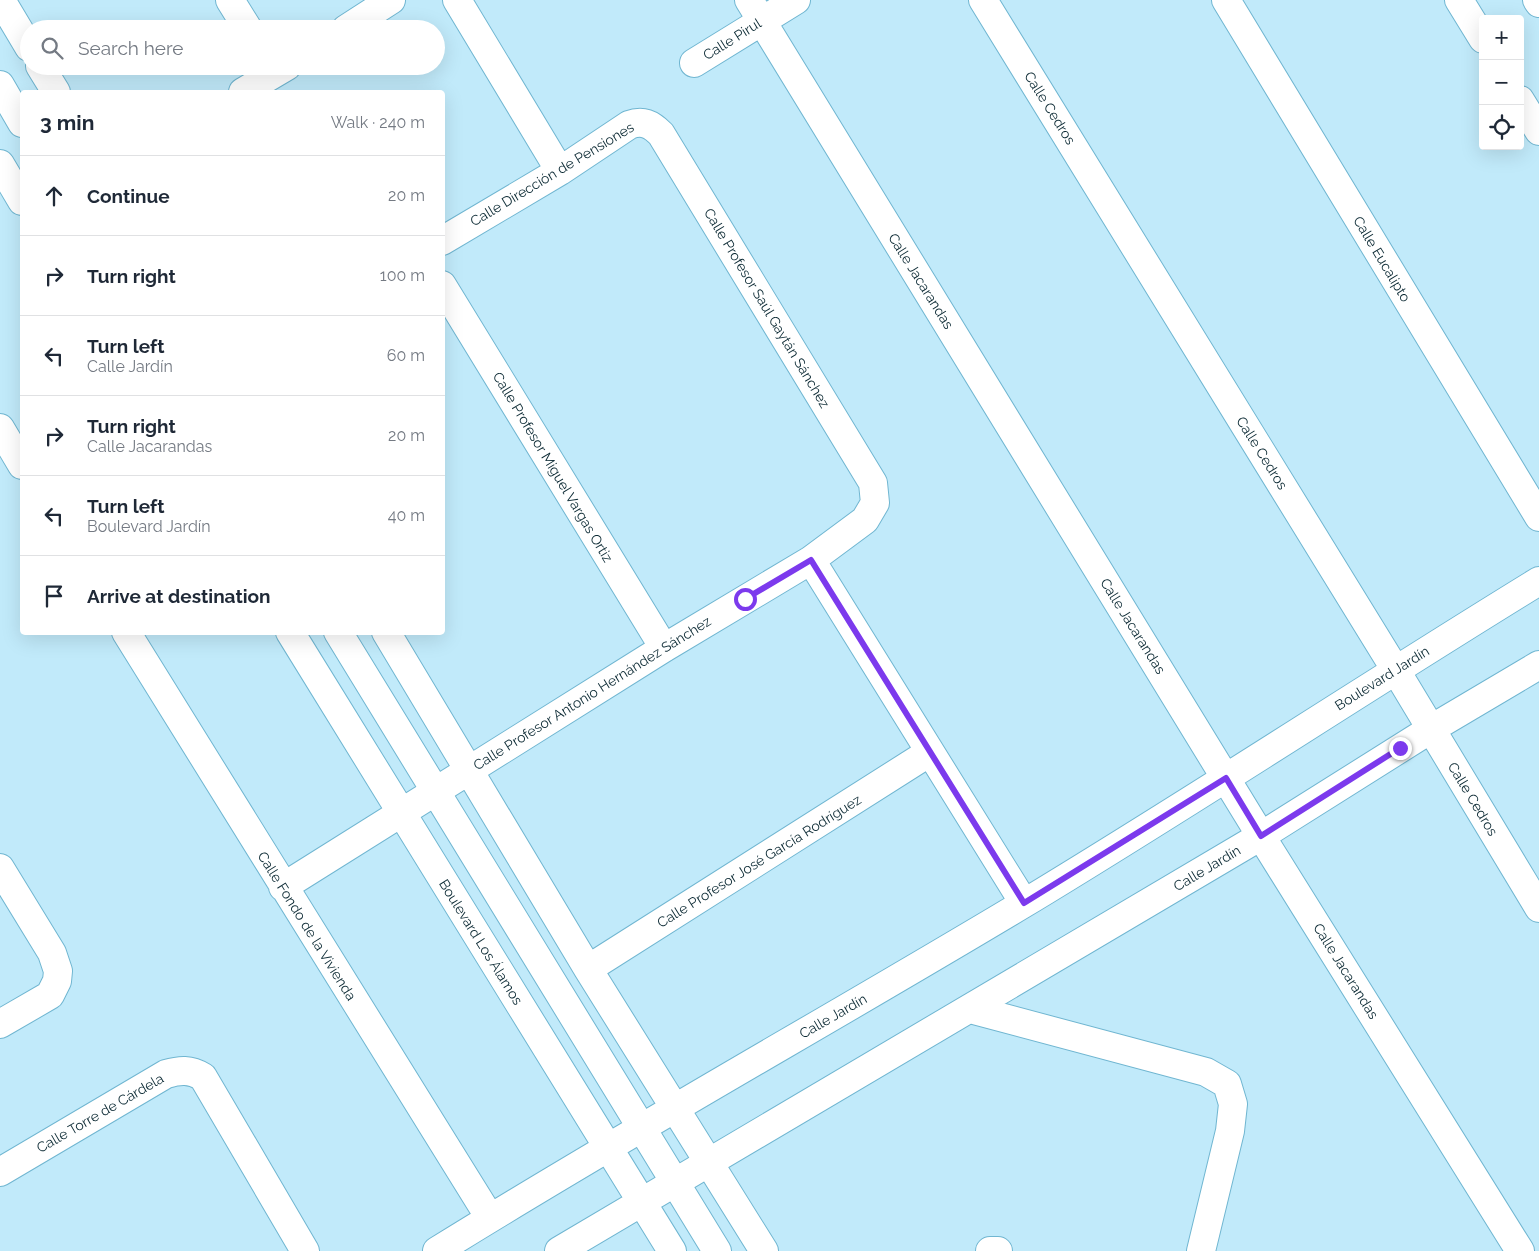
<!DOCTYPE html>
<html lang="en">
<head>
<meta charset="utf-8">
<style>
  body { margin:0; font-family:Raleway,sans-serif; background:#f6f6f7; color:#1f2937 }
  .controls { position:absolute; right:15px; top:15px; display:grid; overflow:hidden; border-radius:5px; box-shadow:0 5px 20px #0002 }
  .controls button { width:45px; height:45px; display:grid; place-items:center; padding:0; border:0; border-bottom:1px solid #e0e1e3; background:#fff; color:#1f2937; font:25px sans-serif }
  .stop { position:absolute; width:15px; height:15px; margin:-11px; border:4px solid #7c3aed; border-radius:50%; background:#fff }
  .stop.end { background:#7c3aed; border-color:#fff; box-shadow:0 1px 5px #0008 }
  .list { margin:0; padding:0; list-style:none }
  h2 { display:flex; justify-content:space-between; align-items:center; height:65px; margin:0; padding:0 20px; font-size:21px }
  h2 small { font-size:16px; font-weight:400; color:#747a83 }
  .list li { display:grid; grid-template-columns:32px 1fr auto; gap:15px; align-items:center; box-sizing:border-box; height:80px; padding:0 20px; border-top:1px solid #e0e1e3 }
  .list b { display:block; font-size:19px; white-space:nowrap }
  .list p { margin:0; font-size:16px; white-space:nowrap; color:#747a83 }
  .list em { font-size:16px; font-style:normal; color:#747a83 }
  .icon { flex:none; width:28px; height:28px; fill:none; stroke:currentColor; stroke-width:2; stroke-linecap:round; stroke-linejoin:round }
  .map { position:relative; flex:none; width:1539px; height:1251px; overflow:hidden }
  .search { position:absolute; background:#fff; box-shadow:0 5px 20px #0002; left:20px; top:20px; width:425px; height:55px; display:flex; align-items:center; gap:12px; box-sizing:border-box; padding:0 18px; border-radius:28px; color:#747a83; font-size:19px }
  .panel { position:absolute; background:#fff; box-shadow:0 5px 20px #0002; left:20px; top:90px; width:425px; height:545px; border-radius:5px }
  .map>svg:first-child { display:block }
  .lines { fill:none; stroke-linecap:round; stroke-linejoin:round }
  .minor-casing { stroke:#70b6d1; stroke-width:30 }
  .tertiary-casing { stroke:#70b6d1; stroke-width:30 }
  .minor { stroke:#fff; stroke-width:28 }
  .tertiary { stroke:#fff; stroke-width:28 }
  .route { stroke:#7c3aed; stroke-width:6 }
  .labels { text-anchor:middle; stroke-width:4.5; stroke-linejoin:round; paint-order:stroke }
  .street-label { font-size:14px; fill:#0c2a34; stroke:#fff }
</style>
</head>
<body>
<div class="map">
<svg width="1539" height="1251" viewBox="0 0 1539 1251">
  <rect width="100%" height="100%" fill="#c1eafa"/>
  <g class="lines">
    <g class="minor-casing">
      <path id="minor" d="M1,0L29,47
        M230,0L248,29
        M457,0L560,171
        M749,0L1261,836L1520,1251
        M983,0L1395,669L1539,908
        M1226,0L1539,517
        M346,29L391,0
        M694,63L796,0
        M40,66L56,92
        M243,92L287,66
        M0,164L22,201
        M442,285L664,648
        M0,428L22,465
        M811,560L1024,903
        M126,632L490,1218
        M290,632L672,1251
        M386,632L588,969L764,1251
        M0,868L52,953L58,971L57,981L50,995L0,1024
        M283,887L664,648L811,560L865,520L875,503L873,483L661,134C651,124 643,120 629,125L560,171L442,241
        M588,969L930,752
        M970,1009L1206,1072L1227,1084L1233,1104L1230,1131L1201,1251
        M0,1172L166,1074C180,1070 190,1069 203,1077L305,1251
        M437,1251C630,1131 828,1021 1023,904C1197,799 1366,687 1539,581
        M559,1251L1261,836L1431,729L1539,665
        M990,1251H998"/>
    </g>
    <g class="tertiary-casing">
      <path id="tertiary" d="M1459,0L1483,39
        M1537,0L1539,3
        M0,85L22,123
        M1520,100L1539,131
        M338,632L717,1251"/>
    </g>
    <use href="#minor" class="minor"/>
    <use href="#tertiary" class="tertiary"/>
  </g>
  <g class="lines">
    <path class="route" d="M745,599L811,560L1024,903L1226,778L1261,836L1400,748"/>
  </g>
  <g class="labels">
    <g class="street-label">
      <text transform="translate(732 39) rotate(-32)" y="5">Calle Pirul</text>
      <text transform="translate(1050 108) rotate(58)" y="5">Calle Cedros</text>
      <text transform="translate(552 174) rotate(-31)" y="5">Calle Dirección de Pensiones</text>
      <text transform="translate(1382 259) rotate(59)" y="5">Calle Eucalipto</text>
      <text transform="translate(921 281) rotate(58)" y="5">Calle Jacarandas</text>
      <text transform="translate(767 308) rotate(59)" y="5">Calle Profesor Saúl Gaytán Sánchez</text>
      <text transform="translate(1262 453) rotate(58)" y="5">Calle Cedros</text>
      <text transform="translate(553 467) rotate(59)" y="5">Calle Profesor Miguel Vargas Ortiz</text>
      <text transform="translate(1133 626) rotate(58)" y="5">Calle Jacarandas</text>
      <text transform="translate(1382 678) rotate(-32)" y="5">Boulevard Jardín</text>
      <text transform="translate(592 693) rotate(-32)" y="5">Calle Profesor Antonio Hernández Sánchez</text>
      <text transform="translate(1473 799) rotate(59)" y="5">Calle Cedros</text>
      <text transform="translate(759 861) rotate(-32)" y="5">Calle Profesor José García Rodríguez</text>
      <text transform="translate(1207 868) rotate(-31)" y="5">Calle Jardín</text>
      <text transform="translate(307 926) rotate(58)" y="5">Calle Fondo de la Vivienda</text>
      <text transform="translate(481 942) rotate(58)" y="5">Boulevard Los Álamos</text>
      <text transform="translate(1346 971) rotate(58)" y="5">Calle Jacarandas</text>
      <text transform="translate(833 1016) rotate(-30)" y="5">Calle Jardín</text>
      <text transform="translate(100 1113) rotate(-30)" y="5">Calle Torre de Cárdela</text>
    </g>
  </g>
</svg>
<div class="controls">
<button>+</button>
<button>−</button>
<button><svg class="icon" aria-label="locate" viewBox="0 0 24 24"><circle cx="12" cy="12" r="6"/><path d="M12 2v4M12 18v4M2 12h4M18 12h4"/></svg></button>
</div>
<div class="stop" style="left:745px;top:599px"></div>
<div class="stop end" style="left:1400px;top:748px"></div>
<div class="search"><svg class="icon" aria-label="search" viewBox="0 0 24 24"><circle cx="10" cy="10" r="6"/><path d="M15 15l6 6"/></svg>Search here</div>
<section class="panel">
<h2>3 min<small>Walk · 240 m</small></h2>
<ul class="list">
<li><svg class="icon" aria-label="ahead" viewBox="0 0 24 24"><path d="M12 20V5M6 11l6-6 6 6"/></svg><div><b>Continue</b></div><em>20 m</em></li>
<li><svg class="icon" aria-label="right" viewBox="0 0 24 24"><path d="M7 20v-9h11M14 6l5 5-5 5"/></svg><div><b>Turn right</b></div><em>100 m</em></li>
<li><svg class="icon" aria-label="left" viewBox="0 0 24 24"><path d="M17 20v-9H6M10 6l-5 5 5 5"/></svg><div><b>Turn left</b><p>Calle Jardín</p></div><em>60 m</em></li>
<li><svg class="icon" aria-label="right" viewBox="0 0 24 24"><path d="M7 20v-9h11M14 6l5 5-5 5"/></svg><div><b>Turn right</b><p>Calle Jacarandas</p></div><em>20 m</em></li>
<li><svg class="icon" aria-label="left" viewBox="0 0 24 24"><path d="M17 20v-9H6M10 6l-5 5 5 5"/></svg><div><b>Turn left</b><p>Boulevard Jardín</p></div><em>40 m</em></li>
<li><svg class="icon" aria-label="arrive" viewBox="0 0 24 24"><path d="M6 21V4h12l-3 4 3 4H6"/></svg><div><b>Arrive at destination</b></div></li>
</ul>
</section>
</div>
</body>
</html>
